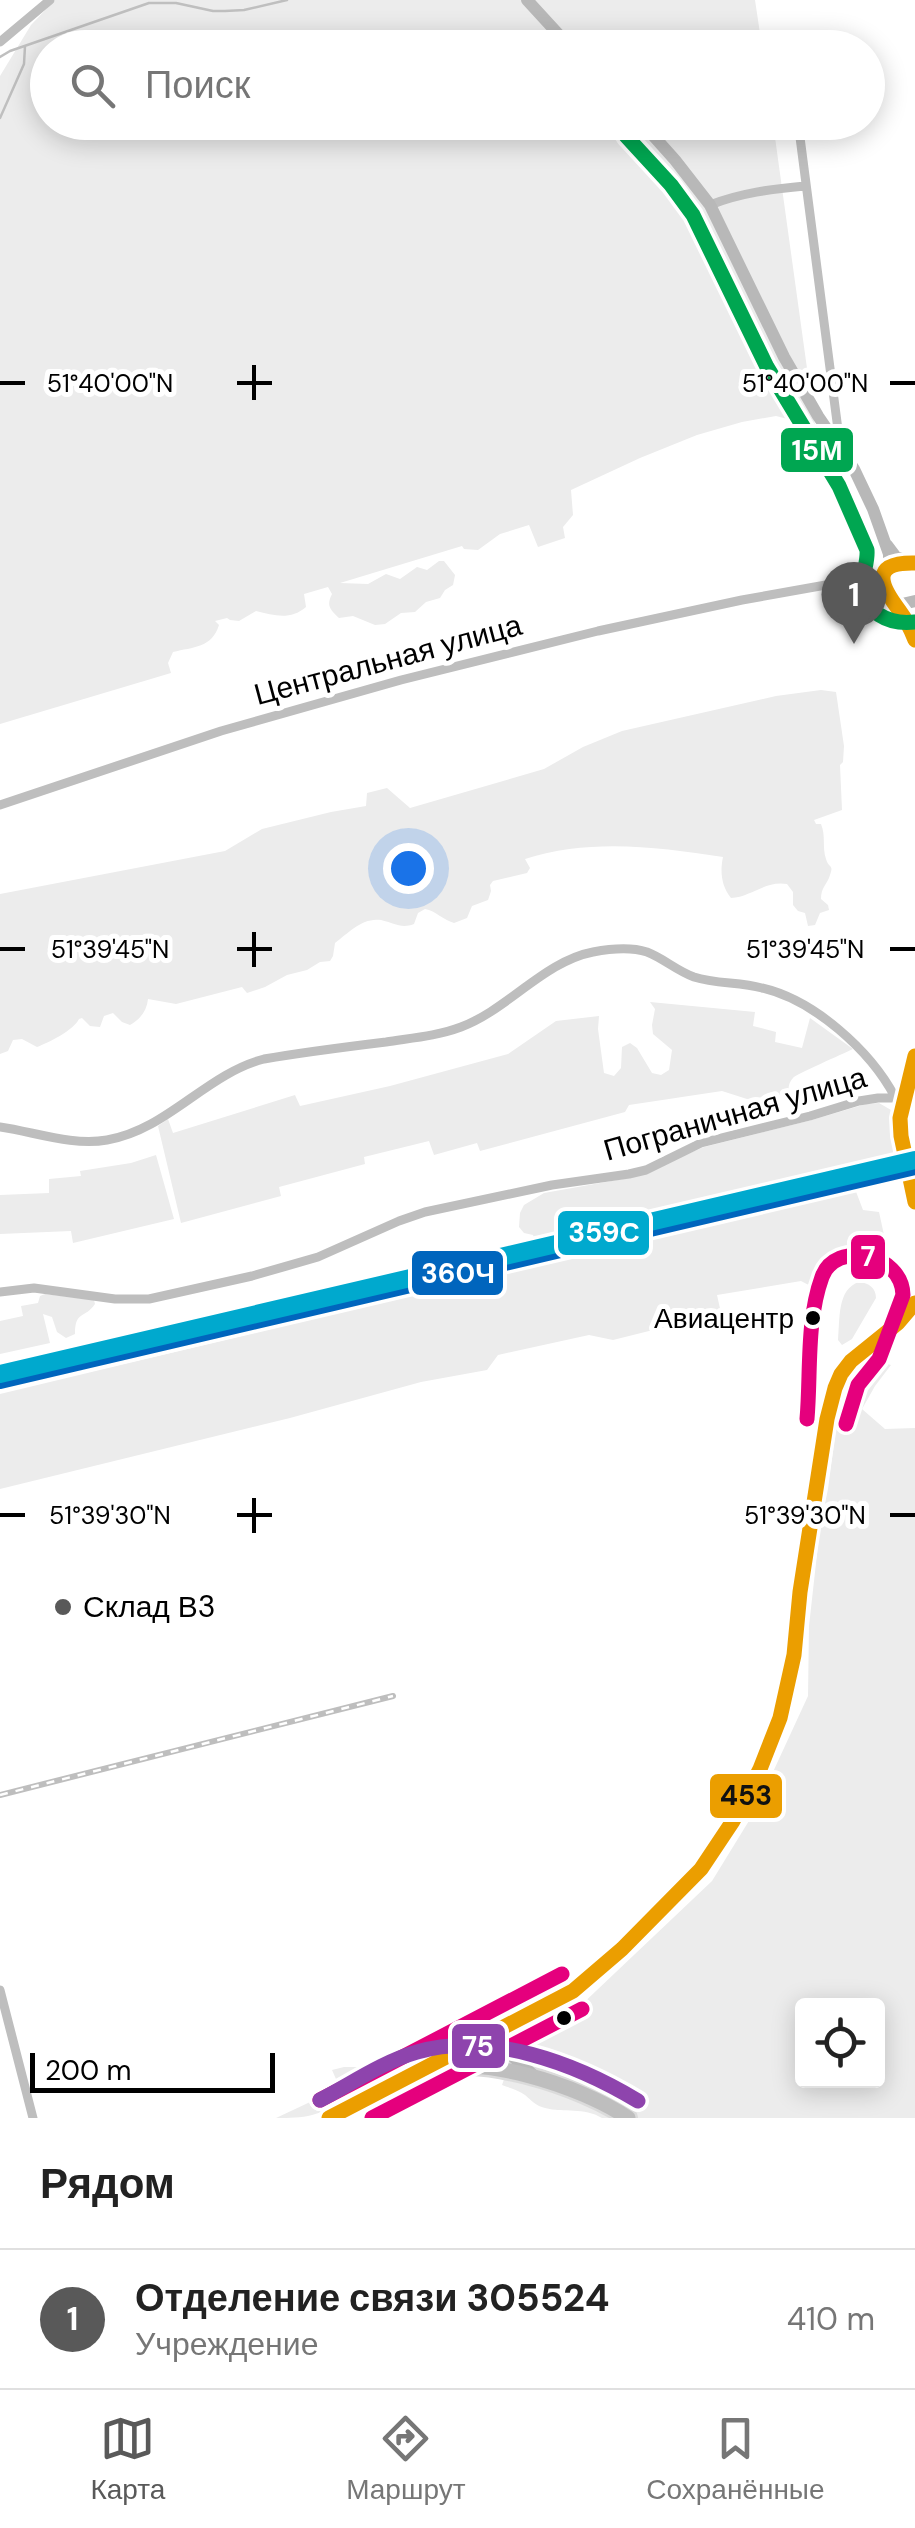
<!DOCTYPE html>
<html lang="ru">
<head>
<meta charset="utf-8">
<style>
  body { margin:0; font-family:"DM Sans",sans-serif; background:#f2f2f2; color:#222 }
  .controls { position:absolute; right:30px; bottom:30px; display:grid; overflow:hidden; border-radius:10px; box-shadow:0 5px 25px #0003 }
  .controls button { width:90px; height:90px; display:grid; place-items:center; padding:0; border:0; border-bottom:2px solid #e0e0e0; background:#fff; color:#222; font:50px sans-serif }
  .scale { position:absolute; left:30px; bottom:25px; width:245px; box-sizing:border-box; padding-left:10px; border:5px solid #000; border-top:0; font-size:28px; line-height:35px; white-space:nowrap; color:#000; -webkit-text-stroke:8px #fff; paint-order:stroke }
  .you { position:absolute; left:408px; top:868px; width:35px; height:35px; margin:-25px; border:8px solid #fff; border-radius:50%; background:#1a73e8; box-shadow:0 0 0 15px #1a73e833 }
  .badge { display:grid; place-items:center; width:65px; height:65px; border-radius:50%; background:#595959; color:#fff; font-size:32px; font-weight:700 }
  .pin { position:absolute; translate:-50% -82px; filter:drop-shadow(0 2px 5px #0008) }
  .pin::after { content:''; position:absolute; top:52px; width:35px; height:30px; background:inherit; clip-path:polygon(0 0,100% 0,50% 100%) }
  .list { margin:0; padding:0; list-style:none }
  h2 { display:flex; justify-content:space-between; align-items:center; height:130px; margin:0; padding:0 40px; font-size:42px }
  h2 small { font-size:32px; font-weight:400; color:#767676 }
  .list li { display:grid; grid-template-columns:65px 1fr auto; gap:30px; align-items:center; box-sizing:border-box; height:140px; padding:0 40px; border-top:2px solid #e0e0e0 }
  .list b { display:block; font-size:38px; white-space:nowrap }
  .list p { margin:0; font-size:32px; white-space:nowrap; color:#767676 }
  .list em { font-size:32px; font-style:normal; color:#767676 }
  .icon { flex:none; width:55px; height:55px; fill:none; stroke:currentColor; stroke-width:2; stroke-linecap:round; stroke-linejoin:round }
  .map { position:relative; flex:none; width:915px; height:2118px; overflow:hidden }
  .search { position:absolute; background:#fff; box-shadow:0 5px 25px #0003; left:30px; right:30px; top:30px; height:110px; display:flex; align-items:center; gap:25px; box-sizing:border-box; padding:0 35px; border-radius:55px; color:#767676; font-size:38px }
  .sheet { height:270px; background:#fff }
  nav { display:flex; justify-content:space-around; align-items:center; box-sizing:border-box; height:140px; border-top:2px solid #e0e0e0; background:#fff; font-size:28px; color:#767676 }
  nav a { display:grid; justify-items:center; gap:5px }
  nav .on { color:#595959 }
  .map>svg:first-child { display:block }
  .green { fill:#ececec; fill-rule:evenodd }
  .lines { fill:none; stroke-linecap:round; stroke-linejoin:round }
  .stream { stroke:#bfbfbf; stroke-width:2.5 }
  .primary-casing { stroke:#dbdbdb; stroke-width:20 }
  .street { stroke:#bebebe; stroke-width:9 }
  .secondary { stroke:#b8b8b8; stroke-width:12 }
  .primary { stroke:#bebebe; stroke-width:15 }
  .rail-casing { stroke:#bebebe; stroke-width:6 }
  .rail { stroke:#fff; stroke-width:2.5; stroke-dasharray:8; stroke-linecap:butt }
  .bus-1-casing { stroke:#fff; stroke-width:22 }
  .bus-2-casing { stroke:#fff; stroke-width:22 }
  .bus-3-casing { stroke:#fff; stroke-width:22 }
  .bus-4-casing { stroke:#fff; stroke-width:22 }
  .bus-1 { stroke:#eb9e00; stroke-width:15 }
  .bus-2 { stroke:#e5007d; stroke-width:15 }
  .bus-3 { stroke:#00a651; stroke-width:15 }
  .bus-4 { stroke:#8e44ad; stroke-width:15 }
  .rail-1-casing { stroke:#fff; stroke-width:25 }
  .rail-2-casing { stroke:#fff; stroke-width:25 }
  .rail-1 { stroke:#0065bd; stroke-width:18 }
  .rail-2 { stroke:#00a9ce; stroke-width:18 }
  .ticks { fill:none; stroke:#000; stroke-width:4 }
  .bus-dot { fill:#000; stroke:#fff; stroke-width:4 }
  .poi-dot { fill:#595959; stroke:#fff; stroke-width:4 }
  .labels { text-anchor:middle; stroke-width:10; stroke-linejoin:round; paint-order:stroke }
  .bus-label { font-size:28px; fill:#000; stroke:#fff; text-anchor:end }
  .street-label { font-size:30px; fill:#000; stroke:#fff }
  .poi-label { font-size:30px; fill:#000; stroke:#fff; text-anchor:start }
  .ticks-label { font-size:25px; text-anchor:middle; fill:#000; stroke:#fff; stroke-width:10; stroke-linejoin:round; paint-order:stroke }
  .line-badge { stroke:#fff; stroke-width:4 }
  .badge-label { font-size:28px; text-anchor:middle; font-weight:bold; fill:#fff }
  .pale-badge-label { font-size:28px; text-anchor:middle; font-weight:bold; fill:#111 }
</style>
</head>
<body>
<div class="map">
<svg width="915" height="2118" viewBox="0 0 915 2118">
  <rect width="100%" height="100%" fill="#fff"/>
  <path class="green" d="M55,0H755L762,47L48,48V122L773,123L815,426L776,416L742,422L697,435L640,458L571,490L573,515L563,527L565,538L538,547L529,525L500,534L478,550L464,549L462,546L340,583L368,584L386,574L400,579L417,567L427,570L439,561H444L455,575L453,585L445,590L440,598L426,602L415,612L401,613L385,624L375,625L353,616L339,618C330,609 326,606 332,594L328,587L304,594L306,607C291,620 275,616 256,611L239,621L230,620L227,618L215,621L219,625C212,648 193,647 173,652L168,663L171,673L0,724V76L31,25Z
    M821,690L836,692L844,746L843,762L840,765L842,810L814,820L816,824H821C826,836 822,847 826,859C829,869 834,864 830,875C827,885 821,887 821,899L828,905L829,910L820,913L815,925L808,926L805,913L798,911L793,905V892L787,884C766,880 751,897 731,898C721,886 720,871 723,857C657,847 591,838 525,859L530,868L527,873L493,881L490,885L491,891L488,900L472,906L467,918L454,923C443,920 436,911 425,909L418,913L414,924C401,929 394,923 381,920C363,917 348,933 335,943L333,956L330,961L320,962L307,970L287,975L265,987L247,993L242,987L176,1004L148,999C147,1010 141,1019 130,1025L122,1022L113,1013L104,1016L100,1027L90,1026L82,1018L79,1019C74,1030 48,1043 37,1047L22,1039L13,1040L8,1051L0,1054V894L225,851L262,829L331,812L366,806L367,793L387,788L410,808L544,769L583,747L622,731L776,696Z
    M650,1002L755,1012L753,1026L776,1032L775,1042L802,1048L810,1018L853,1049C843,1054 796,1074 793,1078C788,1084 789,1086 788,1094L747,1099L722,1091L629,1105L625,1112L480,1151L477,1143L434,1155L429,1141L364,1157L365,1164L279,1187L281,1196L181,1223L158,1126L168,1119L173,1133L295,1095L300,1106L390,1086L508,1054L556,1021L599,1016L598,1029L604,1073L614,1076L621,1068L622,1047L630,1043L637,1048L652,1073L661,1075L669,1070L672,1050L653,1034L652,1025L655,1009Z
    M879,1103L891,1110L898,1156L535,1241L533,1235L524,1233L519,1227L520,1213L524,1205L544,1193L634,1177L704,1147L812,1120L866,1104Z
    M156,1155L174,1219L73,1243L71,1231L0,1234V1195L49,1193V1179L81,1176L80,1171L131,1163Z
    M855,1189L863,1210L879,1212L886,1244L880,1251L831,1268L824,1293L801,1281L717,1295L721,1313L613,1340L589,1335L498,1355L487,1370L421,1382L290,1418L0,1489V1394Z
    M859,1282C869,1283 876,1288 876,1298L852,1339L842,1345L838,1340C840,1319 837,1289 859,1282Z
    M45,1294L94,1300L95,1304C85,1319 75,1310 75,1334L66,1338L57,1332L52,1317L43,1314L50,1343L0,1354V1321L23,1316L21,1306L38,1303L40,1296Z
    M869,1358L891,1365L875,1386L862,1409L885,1429L915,1428V2118H602C584,2107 564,2113 545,2108C536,2106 532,2101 525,2095C518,2090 510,2088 502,2085L517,2043L577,2009L712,1881L755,1811L808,1696L809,1626L820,1527L828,1489L840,1398L853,1370ZM802,2006H878V2080H802Z
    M344,2067H359L372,2075L373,2080L361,2089L358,2086L342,2094L343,2097C323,2117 303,2118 276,2118L340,2088L332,2070Z"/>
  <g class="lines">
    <path class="stream" d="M0,57L10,51L149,3H176L213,11H225L244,10L287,0
      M0,118L24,64L25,46"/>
    <g class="primary-casing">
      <path id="primary" d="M329,2118C356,2104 391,2082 420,2072C475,2051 581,2086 628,2118"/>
    </g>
    <path class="street" d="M0,42L50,0
      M798,122L840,445
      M710,205C740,193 772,189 805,186
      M0,805L221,731L401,680L598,631L742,600L865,578L886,570
      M0,1127C35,1132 72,1146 107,1140C167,1130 206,1074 264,1059C305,1052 345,1047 386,1042C411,1038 437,1036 461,1027C507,1010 545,961 593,952C609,949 631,947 647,952C663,958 677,971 694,977C716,984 739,982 762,988C814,1000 870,1050 895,1097
      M0,1292L34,1288L115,1299H149L252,1276L318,1257L399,1221L425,1212L552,1185L629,1174L646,1170L701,1143L810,1116L859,1101L878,1098H900
      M0,1990L33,2118"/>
    <path class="secondary" d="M527,0L571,48
      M641,122L675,160L710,205L784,357L818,416L854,469L873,509L889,554V562L883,580V588L905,619L915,640
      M887,545L896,557L915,564
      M892,600L902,604L915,601
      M915,1056L900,1118L901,1136L915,1202
      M498,2031L508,2052L534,2076
      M473,2043C479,2056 487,2062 499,2069
      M431,2066C478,2041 527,2020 572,1992C599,1974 622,1949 645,1926C664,1907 687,1888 703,1866C761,1792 788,1706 798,1614C803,1564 812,1514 820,1464C824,1436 826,1402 840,1376C857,1345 895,1332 915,1303"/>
    <use href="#primary" class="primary"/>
    <g class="rail-casing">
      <path id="rail" d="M0,1795L393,1696"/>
    </g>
    <use href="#rail" class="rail"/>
    <g class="bus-1-casing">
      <path id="bus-1" d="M915,563C870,562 880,585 899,610C906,619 911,630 915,640
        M915,1056L900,1118L901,1136L915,1202
        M329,2118L573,1991L622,1949L701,1869L733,1821L760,1769L780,1718L794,1655L800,1592L827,1419L835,1388L841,1374L851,1361L898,1323L915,1303"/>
    </g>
    <g class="bus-2-casing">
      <path id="bus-2" d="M807,1419C811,1373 806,1321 822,1277C835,1240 902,1253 903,1295L879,1359L858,1385L846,1424
        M320,2100L562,1974
        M372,2118L582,2009"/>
    </g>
    <g class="bus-3-casing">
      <path id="bus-3" d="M626,136L671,185L693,215L767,367L839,486L867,550C868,562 863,571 863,583C863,613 889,625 915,622"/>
    </g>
    <g class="bus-4-casing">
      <path id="bus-4" d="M320,2100C351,2084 382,2062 417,2052C490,2031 575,2063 638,2101"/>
    </g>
    <use href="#bus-1" class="bus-1"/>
    <use href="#bus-2" class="bus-2"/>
    <use href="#bus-3" class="bus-3"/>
    <use href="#bus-4" class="bus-4"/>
    <g class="rail-1-casing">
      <path id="rail-1" d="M0,1380L915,1166"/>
    </g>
    <g class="rail-2-casing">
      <path id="rail-2" d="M0,1374L915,1160"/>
    </g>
    <use href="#rail-1" class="rail-1"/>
    <use href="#rail-2" class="rail-2"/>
  </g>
  <path class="ticks" d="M254,365V400M0,383H25M237,383H272M890,383H915M254,932V967M0,949H25M237,949H272M890,949H915M254,1498V1533M0,1515H25M237,1515H272M890,1515H915"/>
  <g class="bus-dot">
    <circle cx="813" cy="1318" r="9"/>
    <circle cx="564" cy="2018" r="9"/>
  </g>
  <circle class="poi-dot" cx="63" cy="1607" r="10"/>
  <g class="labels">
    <g class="bus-label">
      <text x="794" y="1328">Авиацентр</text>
    </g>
    <g class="street-label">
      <text transform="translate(388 660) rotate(-15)" y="10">Центральная улица</text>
      <text transform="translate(735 1114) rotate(-16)" y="10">Пограничная улица</text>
    </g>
    <g class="poi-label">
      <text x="83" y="1617">Склад В3</text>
    </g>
  </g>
  <g class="ticks-label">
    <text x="110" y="392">51°40'00"N</text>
    <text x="805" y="392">51°40'00"N</text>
    <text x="110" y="958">51°39'45"N</text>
    <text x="805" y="958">51°39'45"N</text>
    <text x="110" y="1524">51°39'30"N</text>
    <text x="805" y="1524">51°39'30"N</text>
  </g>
  <g class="line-badge">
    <rect x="779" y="426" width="76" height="48" rx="10" fill="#00a651"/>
    <rect x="556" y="1209" width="95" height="48" rx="10" fill="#00a9ce"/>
    <rect x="849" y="1233" width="38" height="48" rx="10" fill="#e5007d"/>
    <rect x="410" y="1249" width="95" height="48" rx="10" fill="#0065bd"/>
    <rect x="708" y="1772" width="76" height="48" rx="10" fill="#eb9e00"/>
    <rect x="450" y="2022" width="57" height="48" rx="10" fill="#8e44ad"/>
  </g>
  <g class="badge-label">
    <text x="817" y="460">15М</text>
    <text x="604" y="1242">359С</text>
    <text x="868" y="1266">7</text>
    <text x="458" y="1283">360Ч</text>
    <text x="478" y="2056">75</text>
  </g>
  <g class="pale-badge-label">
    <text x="746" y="1805">453</text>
  </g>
</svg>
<div class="controls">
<button><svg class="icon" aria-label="locate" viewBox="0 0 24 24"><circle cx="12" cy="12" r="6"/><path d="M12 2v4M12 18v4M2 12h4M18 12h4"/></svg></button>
</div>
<div class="scale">200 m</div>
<div class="you"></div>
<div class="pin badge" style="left:854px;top:644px">1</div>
<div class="search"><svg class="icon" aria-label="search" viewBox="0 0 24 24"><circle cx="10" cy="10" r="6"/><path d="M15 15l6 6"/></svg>Поиск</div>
</div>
<section class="sheet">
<h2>Рядом<small></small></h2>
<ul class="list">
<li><span class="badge">1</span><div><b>Отделение связи 305524</b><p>Учреждение</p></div><em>410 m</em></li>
</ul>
</section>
<nav>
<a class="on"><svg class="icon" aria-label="map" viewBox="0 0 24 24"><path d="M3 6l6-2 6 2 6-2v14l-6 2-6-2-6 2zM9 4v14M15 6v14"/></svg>Карта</a>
<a><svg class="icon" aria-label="directions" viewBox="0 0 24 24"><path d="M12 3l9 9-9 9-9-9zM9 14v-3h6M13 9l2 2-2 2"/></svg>Маршрут</a>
<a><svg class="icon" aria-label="saved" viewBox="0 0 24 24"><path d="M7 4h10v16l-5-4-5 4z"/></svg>Сохранённые</a>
</nav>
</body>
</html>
